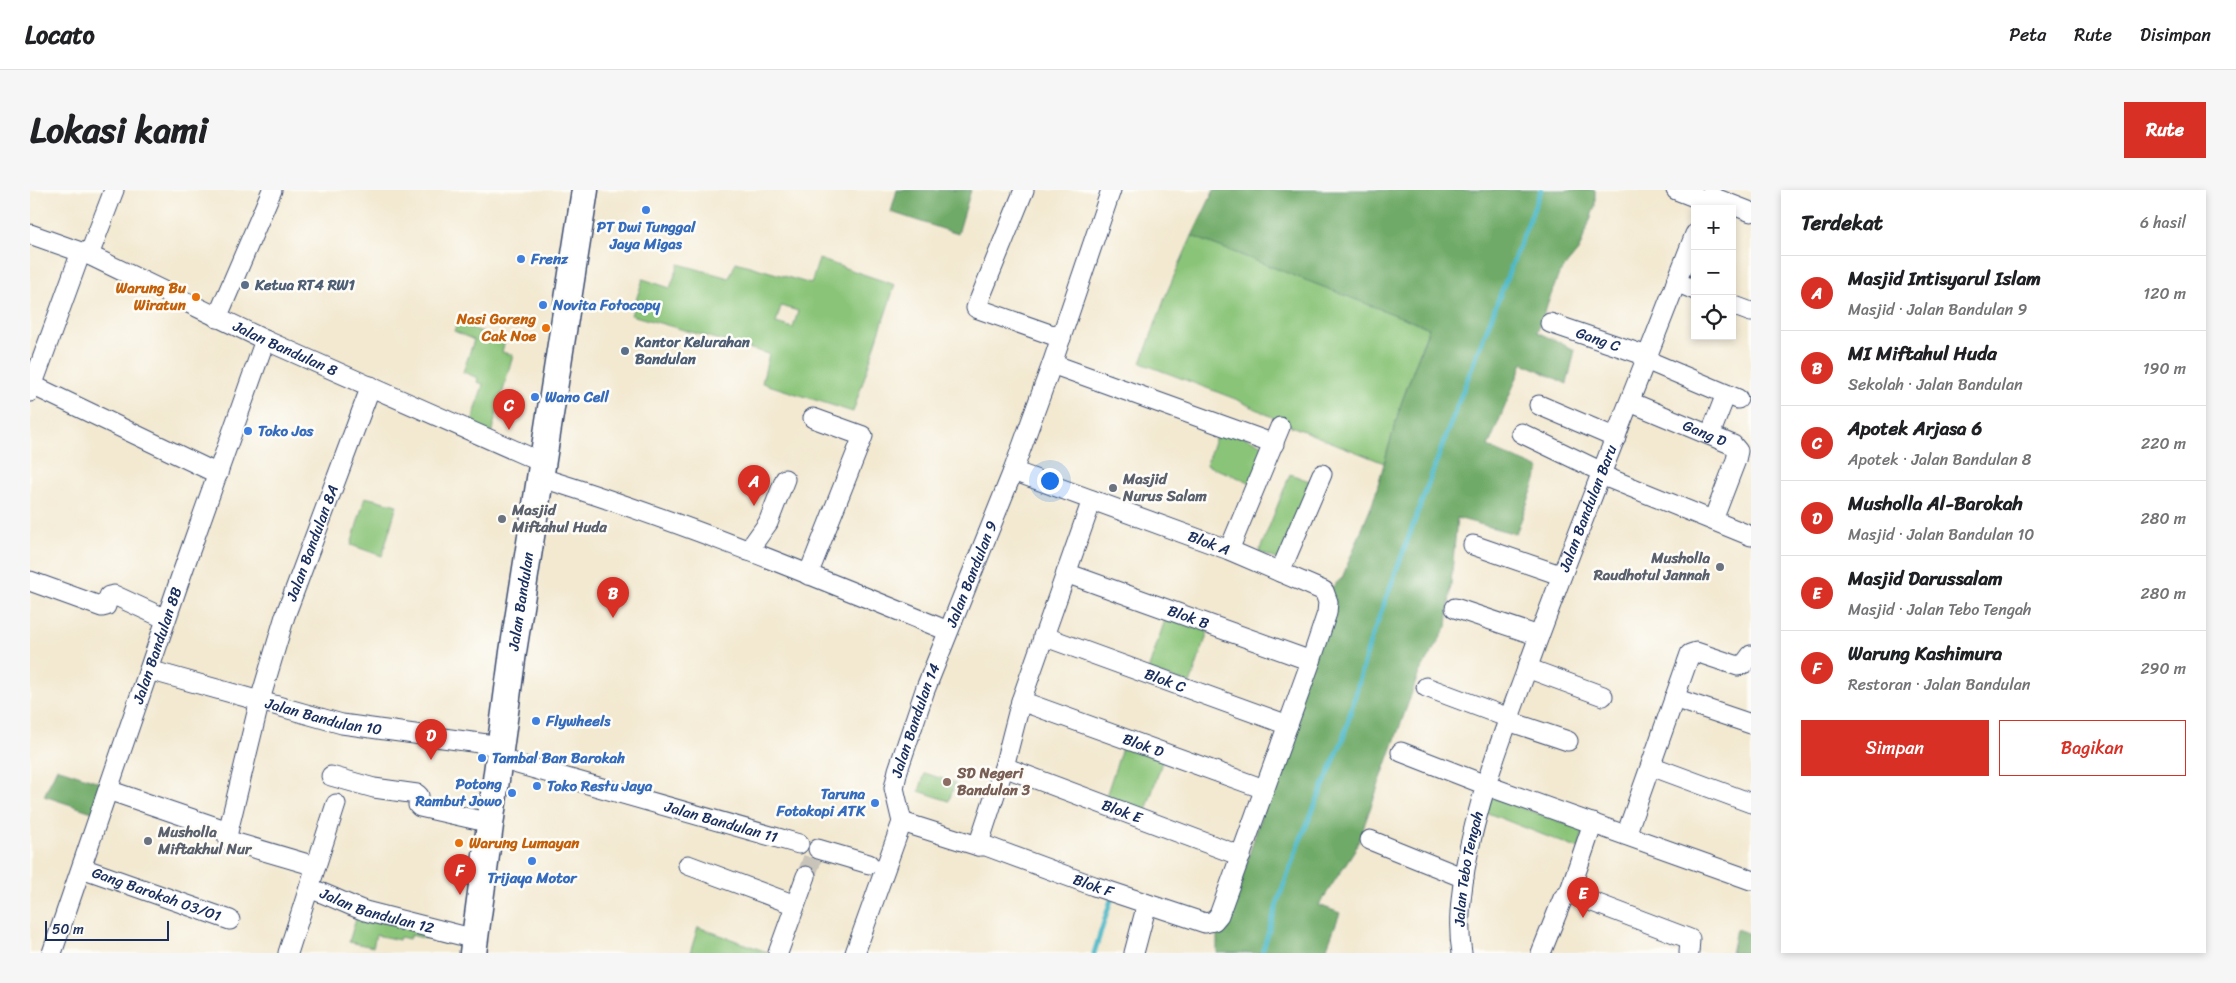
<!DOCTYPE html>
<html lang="id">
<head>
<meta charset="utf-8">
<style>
  body { margin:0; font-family:Sriracha,sans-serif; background:#f6f6f6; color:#202124 }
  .controls { position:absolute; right:15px; top:15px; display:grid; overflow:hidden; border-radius:0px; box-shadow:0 2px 8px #0003 }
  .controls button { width:45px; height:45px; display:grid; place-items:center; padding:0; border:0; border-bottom:1px solid #e0e0e0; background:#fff; color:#202124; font:25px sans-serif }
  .scale { position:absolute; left:15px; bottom:12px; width:124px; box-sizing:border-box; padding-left:5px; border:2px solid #1b2f5e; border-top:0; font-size:14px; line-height:18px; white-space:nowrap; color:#1b2f5e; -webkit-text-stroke:4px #fdfcf7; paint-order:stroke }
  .you { position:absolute; left:1019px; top:290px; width:18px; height:18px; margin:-12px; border:4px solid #fff; border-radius:50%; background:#1a73e8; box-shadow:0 0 0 8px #1a73e833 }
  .badge { display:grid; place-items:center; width:32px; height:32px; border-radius:50%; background:#d93025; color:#fff; font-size:16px; font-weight:700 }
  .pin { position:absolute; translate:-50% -41px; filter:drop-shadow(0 1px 2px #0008) }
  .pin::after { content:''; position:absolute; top:26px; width:18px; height:15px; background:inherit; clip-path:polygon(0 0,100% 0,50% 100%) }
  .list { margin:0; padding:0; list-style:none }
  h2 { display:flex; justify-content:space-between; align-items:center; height:65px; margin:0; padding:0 20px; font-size:21px }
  h2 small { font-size:16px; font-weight:400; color:#757577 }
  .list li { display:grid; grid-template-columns:32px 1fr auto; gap:15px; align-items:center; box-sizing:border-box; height:75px; padding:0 20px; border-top:1px solid #e0e0e0 }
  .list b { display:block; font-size:19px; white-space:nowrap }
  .list p { margin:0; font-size:16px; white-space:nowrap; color:#757577 }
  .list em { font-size:16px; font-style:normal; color:#757577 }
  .actions { display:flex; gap:10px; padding:15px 20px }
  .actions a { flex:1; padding:11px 0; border:1px solid #d93025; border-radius:0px; text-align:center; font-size:18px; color:#d93025 }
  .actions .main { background:#d93025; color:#fff }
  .icon { flex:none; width:28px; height:28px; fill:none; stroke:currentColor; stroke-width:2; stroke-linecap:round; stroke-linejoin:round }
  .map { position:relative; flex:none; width:1721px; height:763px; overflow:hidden; border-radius:0px }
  header { display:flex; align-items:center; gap:30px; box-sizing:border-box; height:70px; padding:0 25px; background:#fff; border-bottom:1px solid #e0e0e0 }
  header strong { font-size:24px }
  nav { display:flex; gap:28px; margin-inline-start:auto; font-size:18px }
  .intro { display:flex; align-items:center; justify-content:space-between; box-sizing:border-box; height:120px; padding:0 30px }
  h1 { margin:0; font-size:35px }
  .button { padding:12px 22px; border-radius:0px; background:#d93025; color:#fff; font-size:18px; font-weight:700 }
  main { display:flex; gap:30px; padding:0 30px }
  aside { flex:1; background:#fff; border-radius:0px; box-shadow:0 2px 8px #0003 }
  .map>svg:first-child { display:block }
  .green { fill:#8ac478; stroke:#527a6b; fill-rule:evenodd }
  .forest { fill:#6faa68; stroke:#456c63 }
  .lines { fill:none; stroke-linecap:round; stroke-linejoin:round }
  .stream { stroke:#4cb8c7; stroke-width:5 }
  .street-tunnel { stroke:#c8c4ba; stroke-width:19; stroke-dasharray:19 9; stroke-linecap:butt }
  .street-casing { stroke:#3b4b6f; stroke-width:21 }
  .secondary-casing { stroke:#3b4b6f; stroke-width:29 }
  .street { stroke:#fff; stroke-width:19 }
  .secondary { stroke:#fff; stroke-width:26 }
  .shop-dot { fill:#3f7fe0; stroke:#fdfcf7; stroke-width:2 }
  .service-dot { fill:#5c6f8a; stroke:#fdfcf7; stroke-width:2 }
  .food-dot { fill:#e8710a; stroke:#fdfcf7; stroke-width:2 }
  .worship-dot { fill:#6b7280; stroke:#fdfcf7; stroke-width:2 }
  .education-dot { fill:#8d6e63; stroke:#fdfcf7; stroke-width:2 }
  .labels { text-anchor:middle; stroke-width:5; stroke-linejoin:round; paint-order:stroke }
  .shop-label { font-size:15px; font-weight:bold; fill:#366cbe; stroke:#fdfcf7; text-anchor:start }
  .service-label { font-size:15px; font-weight:bold; fill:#4e5e75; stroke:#fdfcf7; text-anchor:start }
  .food-label { font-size:15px; font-weight:bold; fill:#c56008; stroke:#fdfcf7; text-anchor:end }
  .street-label { font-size:15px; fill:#1b2f5e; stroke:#fdfcf7 }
  .worship-label { font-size:15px; font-weight:bold; fill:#5b616d; stroke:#fdfcf7; text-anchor:start }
  .education-label { font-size:15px; font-weight:bold; fill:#785e54; stroke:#fdfcf7; text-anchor:start }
</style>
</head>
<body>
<header>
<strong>Locato</strong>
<nav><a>Peta</a><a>Rute</a><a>Disimpan</a></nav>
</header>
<div class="intro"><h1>Lokasi kami</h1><a class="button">Rute</a></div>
<main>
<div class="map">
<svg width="1721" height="763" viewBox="0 0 1721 763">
  <rect width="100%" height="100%" fill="#fdfcf7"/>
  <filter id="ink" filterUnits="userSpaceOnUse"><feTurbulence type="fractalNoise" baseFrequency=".02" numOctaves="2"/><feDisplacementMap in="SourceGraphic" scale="10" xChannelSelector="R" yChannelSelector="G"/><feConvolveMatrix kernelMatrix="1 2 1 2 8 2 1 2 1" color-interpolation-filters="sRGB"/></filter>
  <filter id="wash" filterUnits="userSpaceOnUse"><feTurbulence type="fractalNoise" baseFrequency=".0096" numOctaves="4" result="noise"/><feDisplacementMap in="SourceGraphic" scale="20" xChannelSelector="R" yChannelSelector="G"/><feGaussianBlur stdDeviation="1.12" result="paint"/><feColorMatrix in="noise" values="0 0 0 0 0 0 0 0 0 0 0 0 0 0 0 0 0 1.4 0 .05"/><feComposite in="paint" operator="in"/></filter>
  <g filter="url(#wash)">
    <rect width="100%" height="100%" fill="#f3e9d1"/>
    <path class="green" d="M1162,46L1399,137L1371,214L1354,273L1256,234L1208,210L1111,173L1137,102Z
      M789,69L865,95L823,222L732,193L739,164L601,125L613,89L640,98L649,74L699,88L706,72L781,94ZM751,116L768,121L763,138L746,133Z
      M427,133L475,150L472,162L483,165L461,244L441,236L453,194L447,192L448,188L433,182L444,150L424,141Z
      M1189,237L1236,256L1222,293L1176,275Z
      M1260,284L1285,293L1251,371L1229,362Z
      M335,307L367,315L352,366L321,355Z
      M1137,424L1179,439L1160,494L1118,480Z
      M1094,552L1134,566L1115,624L1075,609Z
      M895,583L925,593L919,611L889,601Z
      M1463,607L1553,640L1549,659L1455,622L1460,608Z
      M328,722L419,745L417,754L381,745L379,749L370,747L369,750L346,745L343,757L319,752Z
      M668,737L740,763H660Z"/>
    <path class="forest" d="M867,0H941L928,44L861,22Z
      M1184,0H1565V16L1549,60L1529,84L1507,142L1545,160L1537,194L1493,173L1458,257L1510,279L1486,344L1427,328L1417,437L1389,483L1326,658L1289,715L1310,723L1295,763H1187V740L1194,736L1218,668L1301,398L1312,388L1343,312L1371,214L1399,138L1162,46Z
      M27,578L75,594L65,623L14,606Z
      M1706,739L1721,744V763H1701Z"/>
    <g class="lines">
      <path class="stream" d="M1064,763L1081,710
        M1232,763L1249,708L1269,653L1313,549L1340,452L1430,208L1511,0"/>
    </g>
  </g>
  <g filter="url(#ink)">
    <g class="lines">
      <path class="street-tunnel" d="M776,686L786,659"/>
      <g class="street-casing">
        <g id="street">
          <path d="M994,0L946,118L1031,148"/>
          <path d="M1646,0L1677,12"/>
          <path d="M1680,6L1721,22"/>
          <path id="s1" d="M0,44L59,65L235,150L511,272"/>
          <path d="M59,65L84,0"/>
          <path d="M1646,92L1665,100"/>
          <path d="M1702,115L1721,122"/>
          <path d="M187,128L242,0"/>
          <path id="s2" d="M1520,133L1617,166"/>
          <path d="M1616,170L1708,209"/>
          <path d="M1022,174L1244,254"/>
          <path d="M2,195L188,284"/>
          <path d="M0,202L51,62"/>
          <path id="s3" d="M1600,212L1703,255L1708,261L1706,270L1683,330"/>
          <path d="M1509,215L1586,248"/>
          <path d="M1491,243L1572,282"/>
          <path d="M1680,245L1696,204"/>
          <path d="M1571,285L1721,346"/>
          <path d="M509,287C648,330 784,386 918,441"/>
          <path d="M1443,355L1530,385"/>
          <path d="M1199,360L1250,237"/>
          <path d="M718,361L738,333L755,289"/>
          <path d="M1250,382L1292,284"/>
          <path id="s4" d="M1036,383L1281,471"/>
          <path d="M778,385L833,246L783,228"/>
          <path d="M0,391L72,417L76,416L79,406L84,405L136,429"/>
          <path d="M1425,418L1509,446"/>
          <path id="s5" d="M1013,446L1258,535"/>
          <path d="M1497,478L1573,506"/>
          <path id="s6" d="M119,480L312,534L471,556"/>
          <path d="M1396,497L1479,528"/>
          <path d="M1644,508L1721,534"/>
          <path id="s7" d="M991,511L1234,599"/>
          <path d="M1478,531L1538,551"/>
          <path d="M1371,562L1466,599L1721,690"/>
          <path id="s8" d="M470,569L769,654"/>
          <path d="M1621,576L1721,613"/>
          <path id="s9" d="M974,577L1211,666"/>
          <path d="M301,586L344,598L387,604L389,606L388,615L390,617L461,633"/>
          <path d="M78,600L198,641"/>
          <path id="s10" d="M872,632L948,656H956L1064,696L1175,733L1184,731L1189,725L1281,471L1297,423L1298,412L1294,401L1199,360L983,281"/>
          <path d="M1596,645L1660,464L1666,462L1708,476L1715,473L1721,465"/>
          <path d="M1340,650L1434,688"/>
          <path d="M948,656L974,577L991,511L1062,310"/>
          <path d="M788,659L839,674"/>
          <path d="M658,675L765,715"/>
          <path id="s11" d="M285,676L200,651L197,646L230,510L255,426L341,196"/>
          <path id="s12" d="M52,678L200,730"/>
          <path id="s13" d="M279,698C299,705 316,714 335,721L445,749"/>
          <path d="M1539,703L1660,749L1659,763"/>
          <path id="s14" d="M22,763L150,389L235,150"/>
          <path d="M258,763L306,614"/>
          <path d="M748,763L776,686"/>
          <path id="s15" d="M825,763L872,632L864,598L868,580L895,500L983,281L1022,174L1081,0"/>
          <path d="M1104,763L1117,714"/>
          <path id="s16" d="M1432,763C1427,735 1431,707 1435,679C1448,608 1472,547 1497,479C1550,333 1609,189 1665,44"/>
          <path d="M1511,763L1533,708L1539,703L1563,633"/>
        </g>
      </g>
      <g class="secondary-casing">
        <g id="secondary">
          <path id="s17" d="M443,763L483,462L555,0"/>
        </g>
      </g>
      <use href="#street" class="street"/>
      <use href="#secondary" class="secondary"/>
    </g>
  </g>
  <g class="shop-dot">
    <circle cx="616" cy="20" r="5"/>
    <circle cx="491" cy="69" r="5"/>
    <circle cx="513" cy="115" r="5"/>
    <circle cx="505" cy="207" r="5"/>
    <circle cx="218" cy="241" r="5"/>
    <circle cx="506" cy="531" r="5"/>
    <circle cx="452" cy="568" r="5"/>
    <circle cx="507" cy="596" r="5"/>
    <circle cx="482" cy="603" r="5"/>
    <circle cx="845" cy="613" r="5"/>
    <circle cx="502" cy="671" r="5"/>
  </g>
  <g class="service-dot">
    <circle cx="215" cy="95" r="5"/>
    <circle cx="595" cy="161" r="5"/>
  </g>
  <g class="food-dot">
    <circle cx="166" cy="107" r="5"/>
    <circle cx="516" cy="138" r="5"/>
    <circle cx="429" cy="653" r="5"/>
  </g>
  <g class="worship-dot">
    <circle cx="1083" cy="298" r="5"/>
    <circle cx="472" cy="329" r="5"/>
    <circle cx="1690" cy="377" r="5"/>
    <circle cx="118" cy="651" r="5"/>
  </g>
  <circle class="education-dot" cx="917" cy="592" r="5"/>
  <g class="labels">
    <g class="shop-label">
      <text x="616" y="42" text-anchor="middle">PT Dwi Tunggal<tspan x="616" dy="17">Jaya Migas</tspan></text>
      <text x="501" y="74">Frenz</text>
      <text x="523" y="120">Novita Fotocopy</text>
      <text x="515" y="212">Wano Cell</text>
      <text x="228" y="246">Toko Jos</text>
      <text x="516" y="536">Flywheels</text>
      <text x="462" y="573">Tambal Ban Barokah</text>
      <text x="472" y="599" text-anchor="end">Potong<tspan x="472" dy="17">Rambut Jowo</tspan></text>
      <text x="517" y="601">Toko Restu Jaya</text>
      <text x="835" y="609" text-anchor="end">Taruna<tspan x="835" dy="17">Fotokopi ATK</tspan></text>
      <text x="502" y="693" text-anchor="middle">Trijaya Motor</text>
    </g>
    <g class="service-label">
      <text x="225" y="100">Ketua RT4 RW1</text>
      <text x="605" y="157">Kantor Kelurahan<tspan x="605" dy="17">Bandulan</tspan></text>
    </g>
    <g class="food-label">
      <text x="156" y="103">Warung Bu<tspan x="156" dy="17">Wiratun</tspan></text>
      <text x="506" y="134">Nasi Goreng<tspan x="506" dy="17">Cak Noe</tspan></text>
      <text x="439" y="658" text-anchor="start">Warung Lumayan</text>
    </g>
    <g class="street-label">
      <text dy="5" stroke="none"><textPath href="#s2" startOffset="51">Gang C</textPath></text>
      <text dy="5" stroke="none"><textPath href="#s1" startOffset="280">Jalan Bandulan 8</textPath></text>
      <text dy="5" stroke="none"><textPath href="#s3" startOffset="81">Gang D</textPath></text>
      <text dy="5" stroke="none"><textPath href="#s16" startOffset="466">Jalan Bandulan Baru</textPath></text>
      <text dy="5" stroke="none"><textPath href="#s11" startOffset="400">Jalan Bandulan 8A</textPath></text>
      <text transform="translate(1179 353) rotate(21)" y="5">Blok A</text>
      <text dy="5" stroke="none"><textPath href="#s15" startOffset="402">Jalan Bandulan 9</textPath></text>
      <text dy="5" stroke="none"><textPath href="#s17" startOffset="355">Jalan Bandulan</textPath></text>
      <text dy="5" stroke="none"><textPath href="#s4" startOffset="130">Blok B</textPath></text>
      <text dy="5" stroke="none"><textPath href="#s14" startOffset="325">Jalan Bandulan 8B</textPath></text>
      <text dy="5" stroke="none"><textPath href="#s5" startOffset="130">Blok C</textPath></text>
      <text dy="5" stroke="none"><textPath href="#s6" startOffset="181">Jalan Bandulan 10</textPath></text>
      <text dy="5" stroke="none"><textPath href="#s15" startOffset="245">Jalan Bandulan 14</textPath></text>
      <text dy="5" stroke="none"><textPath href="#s7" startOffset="130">Blok D</textPath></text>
      <text dy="5" stroke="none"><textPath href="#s9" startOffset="126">Blok E</textPath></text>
      <text dy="5" stroke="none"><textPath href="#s8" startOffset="230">Jalan Bandulan 11</textPath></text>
      <text dy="5" stroke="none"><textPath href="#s16" startOffset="85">Jalan Tebo Tengah</textPath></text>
      <text dy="5" stroke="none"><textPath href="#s10" startOffset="202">Blok F</textPath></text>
      <text dy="5" stroke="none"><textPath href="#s12" startOffset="79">Gang Barokah 03/01</textPath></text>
      <text dy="5" stroke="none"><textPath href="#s13" startOffset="72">Jalan Bandulan 12</textPath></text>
    </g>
    <g class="worship-label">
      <text x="1093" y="294">Masjid<tspan x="1093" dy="17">Nurus Salam</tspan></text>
      <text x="482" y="325">Masjid<tspan x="482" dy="17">Miftahul Huda</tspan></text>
      <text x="1680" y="373" text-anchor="end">Musholla<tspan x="1680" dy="17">Raudhotul Jannah</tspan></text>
      <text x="128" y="647">Musholla<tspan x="128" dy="17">Miftakhul Nur</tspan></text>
    </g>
    <g class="education-label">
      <text x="927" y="588">SD Negeri<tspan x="927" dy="17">Bandulan 3</tspan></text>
    </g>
  </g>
</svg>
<div class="controls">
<button>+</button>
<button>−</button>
<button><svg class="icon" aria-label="locate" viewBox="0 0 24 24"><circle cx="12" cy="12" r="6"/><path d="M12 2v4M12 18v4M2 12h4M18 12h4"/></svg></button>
</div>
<div class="scale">50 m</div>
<div class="you"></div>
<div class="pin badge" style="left:724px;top:316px">A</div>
<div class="pin badge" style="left:583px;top:428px">B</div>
<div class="pin badge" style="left:479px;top:240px">C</div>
<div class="pin badge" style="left:401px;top:570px">D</div>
<div class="pin badge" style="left:1553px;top:728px">E</div>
<div class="pin badge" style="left:430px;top:705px">F</div>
</div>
<aside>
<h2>Terdekat<small>6 hasil</small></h2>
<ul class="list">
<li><span class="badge">A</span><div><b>Masjid Intisyarul Islam</b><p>Masjid · Jalan Bandulan 9</p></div><em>120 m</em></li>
<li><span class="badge">B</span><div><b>MI Miftahul Huda</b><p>Sekolah · Jalan Bandulan</p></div><em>190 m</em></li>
<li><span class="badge">C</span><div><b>Apotek Arjasa 6</b><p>Apotek · Jalan Bandulan 8</p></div><em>220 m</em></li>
<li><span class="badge">D</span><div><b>Musholla Al-Barokah</b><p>Masjid · Jalan Bandulan 10</p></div><em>280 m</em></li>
<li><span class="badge">E</span><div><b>Masjid Darussalam</b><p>Masjid · Jalan Tebo Tengah</p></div><em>280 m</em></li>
<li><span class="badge">F</span><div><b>Warung Kashimura</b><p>Restoran · Jalan Bandulan</p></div><em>290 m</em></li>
</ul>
<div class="actions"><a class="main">Simpan</a><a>Bagikan</a></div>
</aside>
</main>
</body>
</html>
